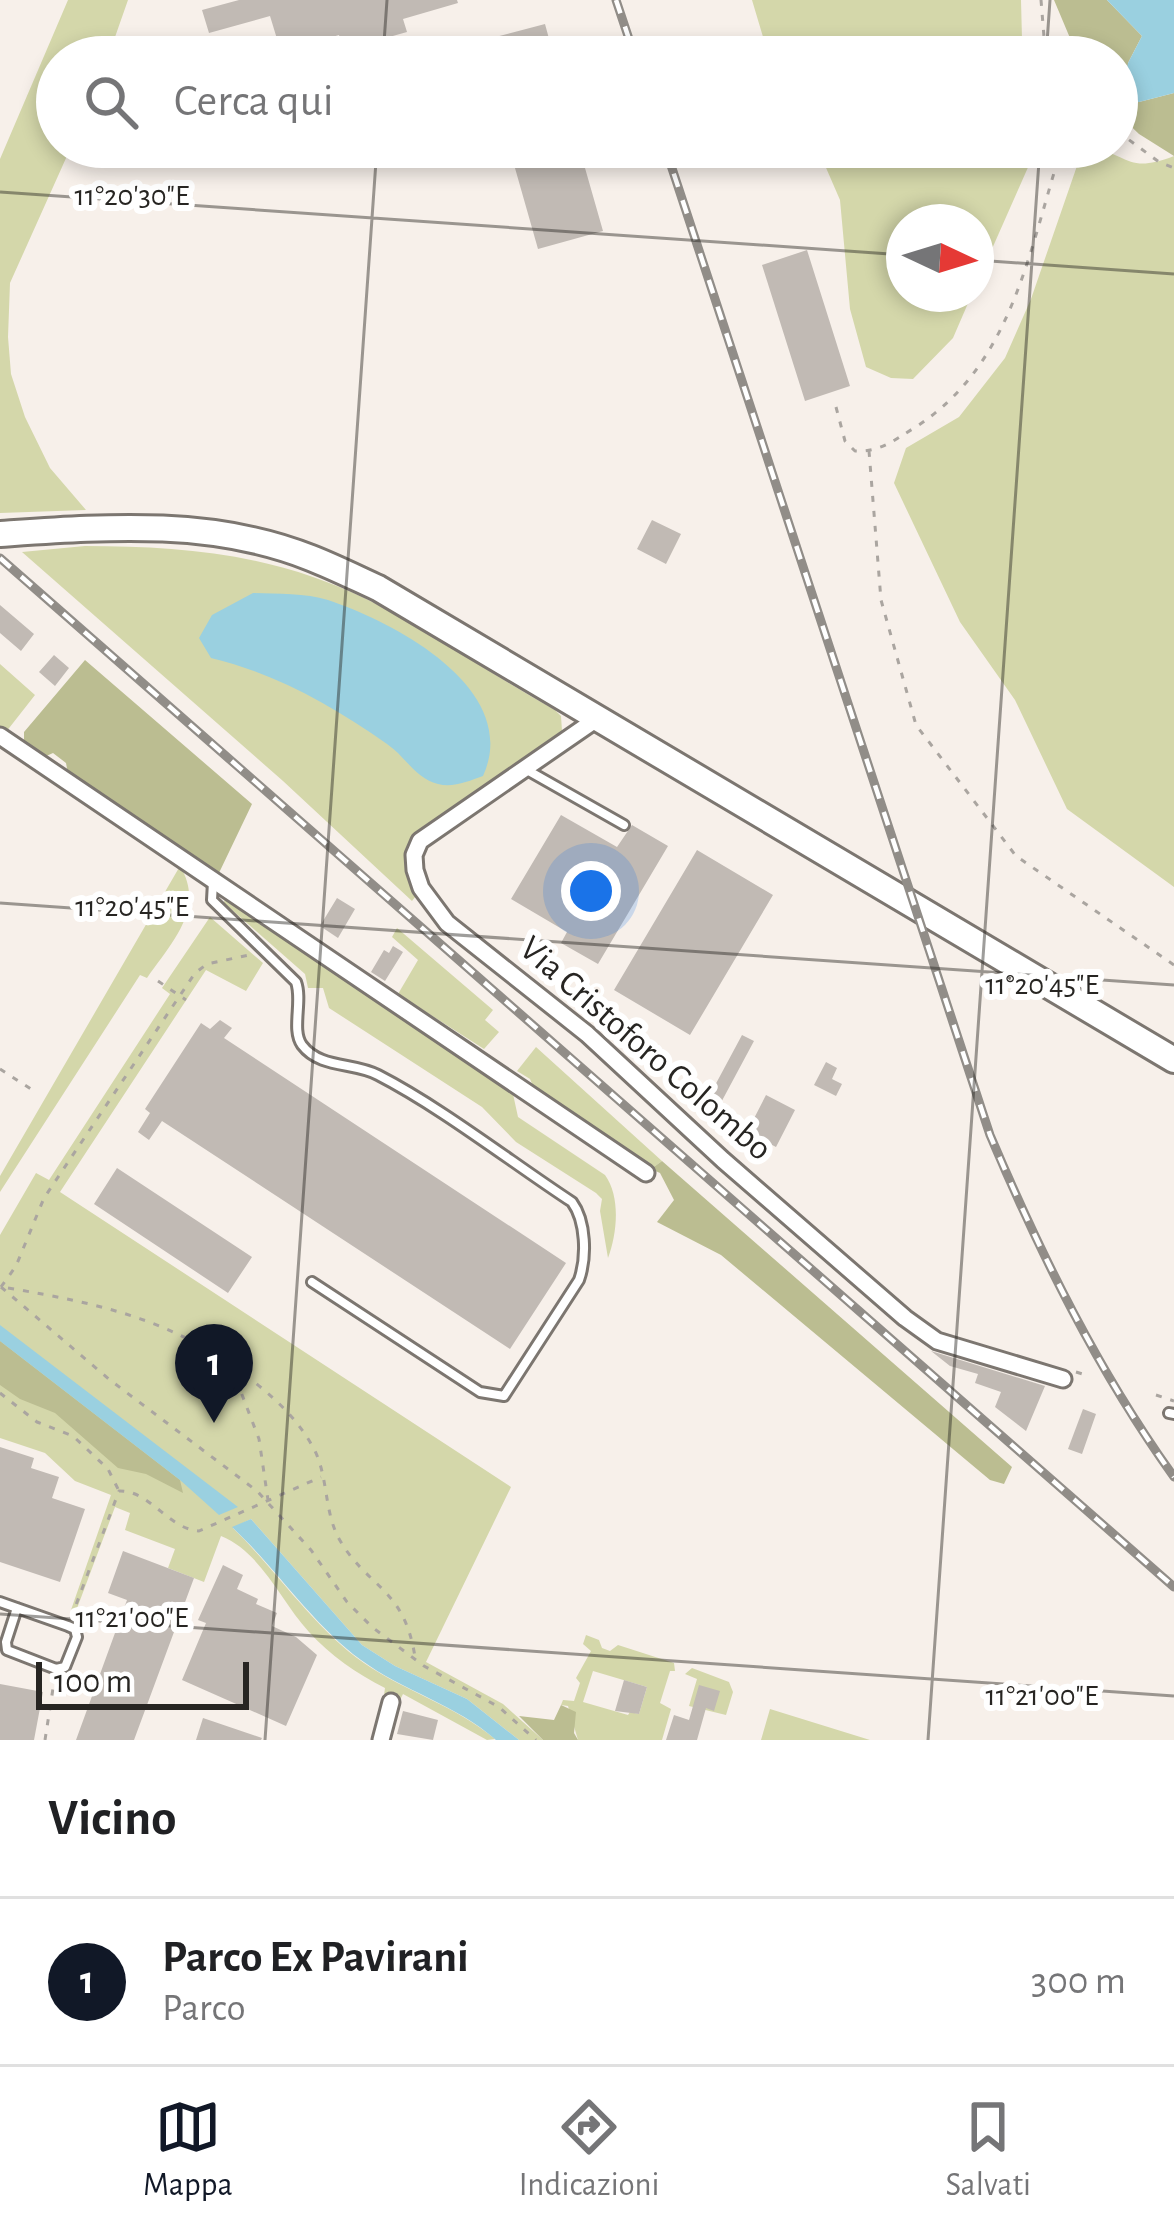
<!DOCTYPE html>
<html lang="it">
<head>
<meta charset="utf-8">
<style>
  body { margin:0; font-family:"Alegreya Sans",sans-serif; background:#f2f2f2; color:#202124 }
  .compass { position:absolute; left:886px; top:204px; width:108px; height:108px; border-radius:50%; background:#fff; box-shadow:0 6px 18px #0003; rotate:94deg }
  .scale { position:absolute; left:36px; bottom:30px; width:213px; box-sizing:border-box; padding-left:12px; border:6px solid #272522; border-top:0; font-size:33px; line-height:42px; white-space:nowrap; color:#272522; -webkit-text-stroke:9px #fff; paint-order:stroke }
  .you { position:absolute; left:591px; top:891px; width:42px; height:42px; margin:-30px; border:9px solid #fff; border-radius:50%; background:#1a73e8; box-shadow:0 0 0 18px #1a73e833 }
  .badge { display:grid; place-items:center; width:78px; height:78px; border-radius:50%; background:#111827; color:#fff; font-size:39px; font-weight:700 }
  .pin { position:absolute; translate:-50% -99px; filter:drop-shadow(0 3px 6px #0008) }
  .pin::after { content:''; position:absolute; top:63px; width:42px; height:36px; background:inherit; clip-path:polygon(0 0,100% 0,50% 100%) }
  .list { margin:0; padding:0; list-style:none }
  h2 { display:flex; justify-content:space-between; align-items:center; height:156px; margin:0; padding:0 48px; font-size:51px }
  h2 small { font-size:39px; font-weight:400; color:#757577 }
  .list li { display:grid; grid-template-columns:78px 1fr auto; gap:36px; align-items:center; box-sizing:border-box; height:168px; padding:0 48px; border-top:3px solid #e0e0e0 }
  .list b { display:block; font-size:45px; white-space:nowrap }
  .list p { margin:0; font-size:39px; white-space:nowrap; color:#757577 }
  .list em { font-size:39px; font-style:normal; color:#757577 }
  .icon { flex:none; width:66px; height:66px; fill:none; stroke:currentColor; stroke-width:2; stroke-linecap:round; stroke-linejoin:round }
  .map { position:relative; flex:none; width:1174px; height:1740px; overflow:hidden }
  .search { position:absolute; background:#fff; box-shadow:0 6px 18px #0003; left:36px; right:36px; top:36px; height:132px; display:flex; align-items:center; gap:30px; box-sizing:border-box; padding:0 42px; border-radius:66px; color:#757577; font-size:45px }
  .sheet { height:324px; background:#fff }
  nav { display:flex; justify-content:space-around; align-items:center; box-sizing:border-box; height:168px; border-top:3px solid #e0e0e0; background:#fff; font-size:33px; color:#757577 }
  nav a { display:grid; justify-items:center; gap:6px }
  nav .on { color:#111827 }
  .map>svg:first-child { display:block }
  .green { fill:#d4d7aa; fill-rule:evenodd }
  .forest { fill:#bbbd91 }
  .water { fill:#9ad0e0 }
  .building { fill:#c1bab4 }
  .lines { fill:none; stroke-linecap:round; stroke-linejoin:round }
  .service-casing { stroke:#7c7670; stroke-width:14 }
  .minor-casing { stroke:#7c7670; stroke-width:21 }
  .primary-casing { stroke:#7c7670; stroke-width:30 }
  .path { stroke:#aaa5a0; stroke-width:3; stroke-dasharray:6 9; stroke-linecap:butt }
  .service { stroke:#fff; stroke-width:8 }
  .minor { stroke:#fff; stroke-width:15 }
  .primary { stroke:#fff; stroke-width:24 }
  .rail-casing { stroke:#918d88; stroke-width:9 }
  .rail { stroke:#fff; stroke-width:4.5; stroke-dasharray:14; stroke-linecap:butt }
  .ticks { fill:none; stroke:#272522; stroke-width:3; stroke-opacity:0.45 }
  .labels { text-anchor:middle; stroke-width:12; stroke-linejoin:round; paint-order:stroke }
  .street-label { font-size:36px; fill:#272522; stroke:#fff }
  .ticks-label { font-size:30px; text-anchor:middle; fill:#272522; stroke:#fff; stroke-width:12; stroke-linejoin:round; paint-order:stroke }
</style>
</head>
<body>
<div class="map">
<svg width="1174" height="1740" viewBox="0 0 1174 1740">
  <rect width="100%" height="100%" fill="#f7f0ea"/>
  <path class="green" d="M68,0H128L108,57H57V147H71L10,283L8,337L11,374L25,417L50,468L86,510L0,513V159Z
    M752,0H1021L1022,39L1032,57H769Z
    M817,147H1037L976,285V222H904V294H972L953,338L913,379L891,378L866,367L850,309L840,200Z
    M1091,147C1129,155 1128,174 1174,156V887L1067,809L1015,700L960,622L894,483L906,448L959,417L1005,358L1031,299L1078,163Z
    M85,546C163,546 238,551 313,577C399,606 476,667 555,710L561,716L562,731L437,822L408,854V872L419,892L412,901L283,781L22,552Z
    M0,664L35,695L6,732L0,728Z
    M180,866C206,909 171,943 147,978L140,975L0,1192V1176Z
    M225,896L513,1094L518,1117L605,1175C621,1197 617,1234 608,1258L600,1211L602,1199L596,1193L516,1142L482,1107L329,1008L323,988H308L305,974L224,903Z
    M210,917L263,963L246,991L206,970L60,1192L511,1487L426,1662L503,1704L543,1740H519L467,1699L395,1666L362,1645L251,1519L233,1528C277,1571 313,1627 364,1663C406,1692 456,1706 495,1739L487,1740L403,1694L400,1700L384,1695L385,1688C357,1674 330,1655 309,1632C280,1600 261,1552 221,1536L204,1582L168,1568L175,1549L125,1530L130,1513L115,1507L76,1611L71,1610L111,1495L75,1481L45,1453L0,1438V1235L36,1173L49,1180L170,994L162,988Z
    M397,928L493,1010L485,1020L499,1032L484,1049L398,994L418,960L392,937Z
    M536,1047L662,1161L651,1169L536,1093L530,1079L517,1071Z
    M586,1635L599,1640L602,1648L610,1651L618,1645L674,1663L675,1671H670L660,1703L671,1709L662,1740H578L568,1706L561,1705L563,1700L574,1701L580,1683L576,1678L591,1651L583,1644ZM593,1671L647,1687L639,1714L630,1712L628,1715L583,1702Z
    M692,1668L729,1682L733,1692L726,1715L689,1706L697,1679L685,1674Z
    M770,1709L870,1740H761Z"/>
  <path class="forest" d="M1054,0H1107L1142,36L1128,63L1139,102L1174,93V156L1139,134L1117,113V57H1085L1070,38Z
    M85,660L252,804L218,875L68,774L66,763L53,753L44,757L24,743V732Z
    M662,1161L1012,1467L1004,1484L990,1480L721,1255L657,1222L674,1200L660,1173L651,1169Z
    M0,1341L180,1480L183,1493L146,1474L118,1468L55,1413L20,1399L0,1385Z
    M561,1705L576,1712L574,1733L578,1740H543L519,1716L554,1720Z"/>
  <path class="water" d="M1107,0H1174V93L1139,102L1127,100L1122,92L1128,63L1142,36Z
    M253,593C277,594 305,593 328,600C397,623 522,690 483,776C469,781 453,788 438,784C415,778 405,756 387,744C331,705 277,674 211,658L199,638L212,615Z
    M0,1325L238,1507L219,1515L180,1480L0,1341Z
    M251,1519L362,1645L395,1666L467,1699L519,1740H496C457,1705 403,1691 361,1660C311,1623 277,1569 232,1527Z"/>
  <path class="building" d="M239,0H457L458,3L403,19L407,32L343,50L339,35L281,52L270,16L209,33L202,10Z
    M545,24L554,57H484L480,41Z
    M509,147H579L603,231L538,249Z
    M807,250L850,386L805,401L762,265Z
    M652,520L681,534L666,564L637,549Z
    M0,605L34,634L21,651L0,633Z
    M54,655L69,668L55,686L39,672Z
    M561,815L617,847L632,825L668,846L598,964L561,943L567,932L511,899Z
    M697,850L773,895L690,1035L614,990Z
    M337,898L355,909L338,938L320,926Z
    M393,946L403,952L385,981L371,972L384,950L389,953Z
    M220,1020L232,1028L224,1038L566,1263L510,1349L162,1121L149,1140L138,1132L150,1113L145,1109L201,1023L210,1029Z
    M742,1035L754,1041L717,1110L705,1104Z
    M826,1062L837,1068L832,1079L842,1084L836,1096L814,1085Z
    M766,1095L795,1110L776,1147L747,1132Z
    M117,1168L252,1257L228,1293L94,1204Z
    M931,1351L1045,1386L1026,1431L995,1407L1001,1392L975,1383L978,1374L950,1366Z
    M1083,1409L1096,1414L1082,1454L1068,1449Z
    M0,1447L34,1458L31,1468L59,1477L52,1498L85,1509L60,1582L0,1562Z
    M123,1551L194,1578L134,1740H76L127,1600L108,1593Z
    M223,1565L243,1575L237,1589L258,1599L256,1604L277,1613L272,1626L296,1637L317,1655L286,1726L182,1680L206,1623L198,1620Z
    M624,1680L647,1687L639,1714L615,1711Z
    M0,1684L43,1692L34,1740H0Z
    M699,1685L720,1691L714,1711L706,1708L697,1740H666L674,1715L689,1720Z
    M403,1711L438,1720L433,1740L397,1734Z
    M203,1718L262,1738L261,1740H196Z"/>
  <g class="lines">
    <g class="service-casing">
      <path id="service" d="M527,770L624,825
        M213,882L212,900L296,982C303,1001 291,1030 302,1045C320,1069 354,1062 378,1075C442,1108 511,1162 572,1202C586,1221 587,1257 579,1280L504,1396L480,1392L312,1282
        M1169,1413L1174,1414
        M0,1602L68,1626L75,1629L77,1637L65,1667L56,1669L7,1650L6,1642L17,1608"/>
    </g>
    <g class="minor-casing">
      <path id="minor" d="M598,718L420,841L414,855L415,870L421,888L447,923L587,1034L723,1160L905,1318L937,1341L1063,1379
        M0,736L646,1173
        M381,1740L391,1702"/>
    </g>
    <g class="primary-casing">
      <path id="primary" d="M0,534C104,527 212,518 311,558C334,567 356,578 378,588L1174,1060"/>
    </g>
    <path class="path" d="M1041,0L1044,37L1056,57
      M1117,131L1159,162L1174,168
      M836,407L845,441L855,451C880,452 893,441 914,428C1013,366 1029,249 1062,147
      M869,451L881,600L916,725L1016,856L1174,965
      M158,981L186,1000
      M0,1069L37,1093
      M1,1287L110,1380L257,1491L311,1550L347,1602L372,1627L424,1666L499,1707L536,1740
      M1,1287L16,1266L44,1198L195,973L207,964L254,954
      M8,1288C102,1304 176,1320 253,1381C277,1400 299,1421 314,1449C328,1476 324,1509 338,1537C366,1588 404,1586 415,1657
      M231,1366L259,1439L268,1500
      M1076,1372L1089,1376
      M0,1393L37,1422L73,1436L108,1469L119,1491
      M1156,1395L1174,1401
      M71,1618L119,1491C150,1490 168,1529 199,1531L321,1477
      M45,1740L54,1682"/>
    <use href="#service" class="service"/>
    <use href="#minor" class="minor"/>
    <use href="#primary" class="primary"/>
    <g class="rail-casing">
      <path id="rail" d="M616,0L635,57
        M665,147L990,1135C1041,1255 1098,1371 1174,1477
        M0,558L1174,1587"/>
    </g>
    <use href="#rail" class="rail"/>
  </g>
  <path class="ticks" d="M383,57L387,0M1046,57L1050,0M0,192L904,255M976,260L1174,274M0,903L1174,985M0,1614L1174,1696M265,1740L377,147M928,1740L1040,147"/>
  <g class="labels">
    <g class="street-label">
      <text transform="translate(647 1047) rotate(41)" y="13">Via Cristoforo Colombo</text>
    </g>
  </g>
  <g class="ticks-label">
    <text x="132" y="205">11°20'30"E</text>
    <text x="132" y="916">11°20'45"E</text>
    <text x="1042" y="994">11°20'45"E</text>
    <text x="132" y="1627">11°21'00"E</text>
    <text x="1042" y="1705">11°21'00"E</text>
  </g>
</svg>
<svg class="compass" viewBox="-18 -18 36 36"><path d="M0-13l5 13h-10z" fill="#e53935"/><path d="M0 13l5-13h-10z" fill="#757577"/></svg>
<div class="scale">100 m</div>
<div class="you"></div>
<div class="pin badge" style="left:214px;top:1423px">1</div>
<div class="search"><svg class="icon" aria-label="search" viewBox="0 0 24 24"><circle cx="10" cy="10" r="6"/><path d="M15 15l6 6"/></svg>Cerca qui</div>
</div>
<section class="sheet">
<h2>Vicino<small></small></h2>
<ul class="list">
<li><span class="badge">1</span><div><b>Parco Ex Pavirani</b><p>Parco</p></div><em>300 m</em></li>
</ul>
</section>
<nav>
<a class="on"><svg class="icon" aria-label="map" viewBox="0 0 24 24"><path d="M3 6l6-2 6 2 6-2v14l-6 2-6-2-6 2zM9 4v14M15 6v14"/></svg>Mappa</a>
<a><svg class="icon" aria-label="directions" viewBox="0 0 24 24"><path d="M12 3l9 9-9 9-9-9zM9 14v-3h6M13 9l2 2-2 2"/></svg>Indicazioni</a>
<a><svg class="icon" aria-label="saved" viewBox="0 0 24 24"><path d="M7 4h10v16l-5-4-5 4z"/></svg>Salvati</a>
</nav>
</body>
</html>
